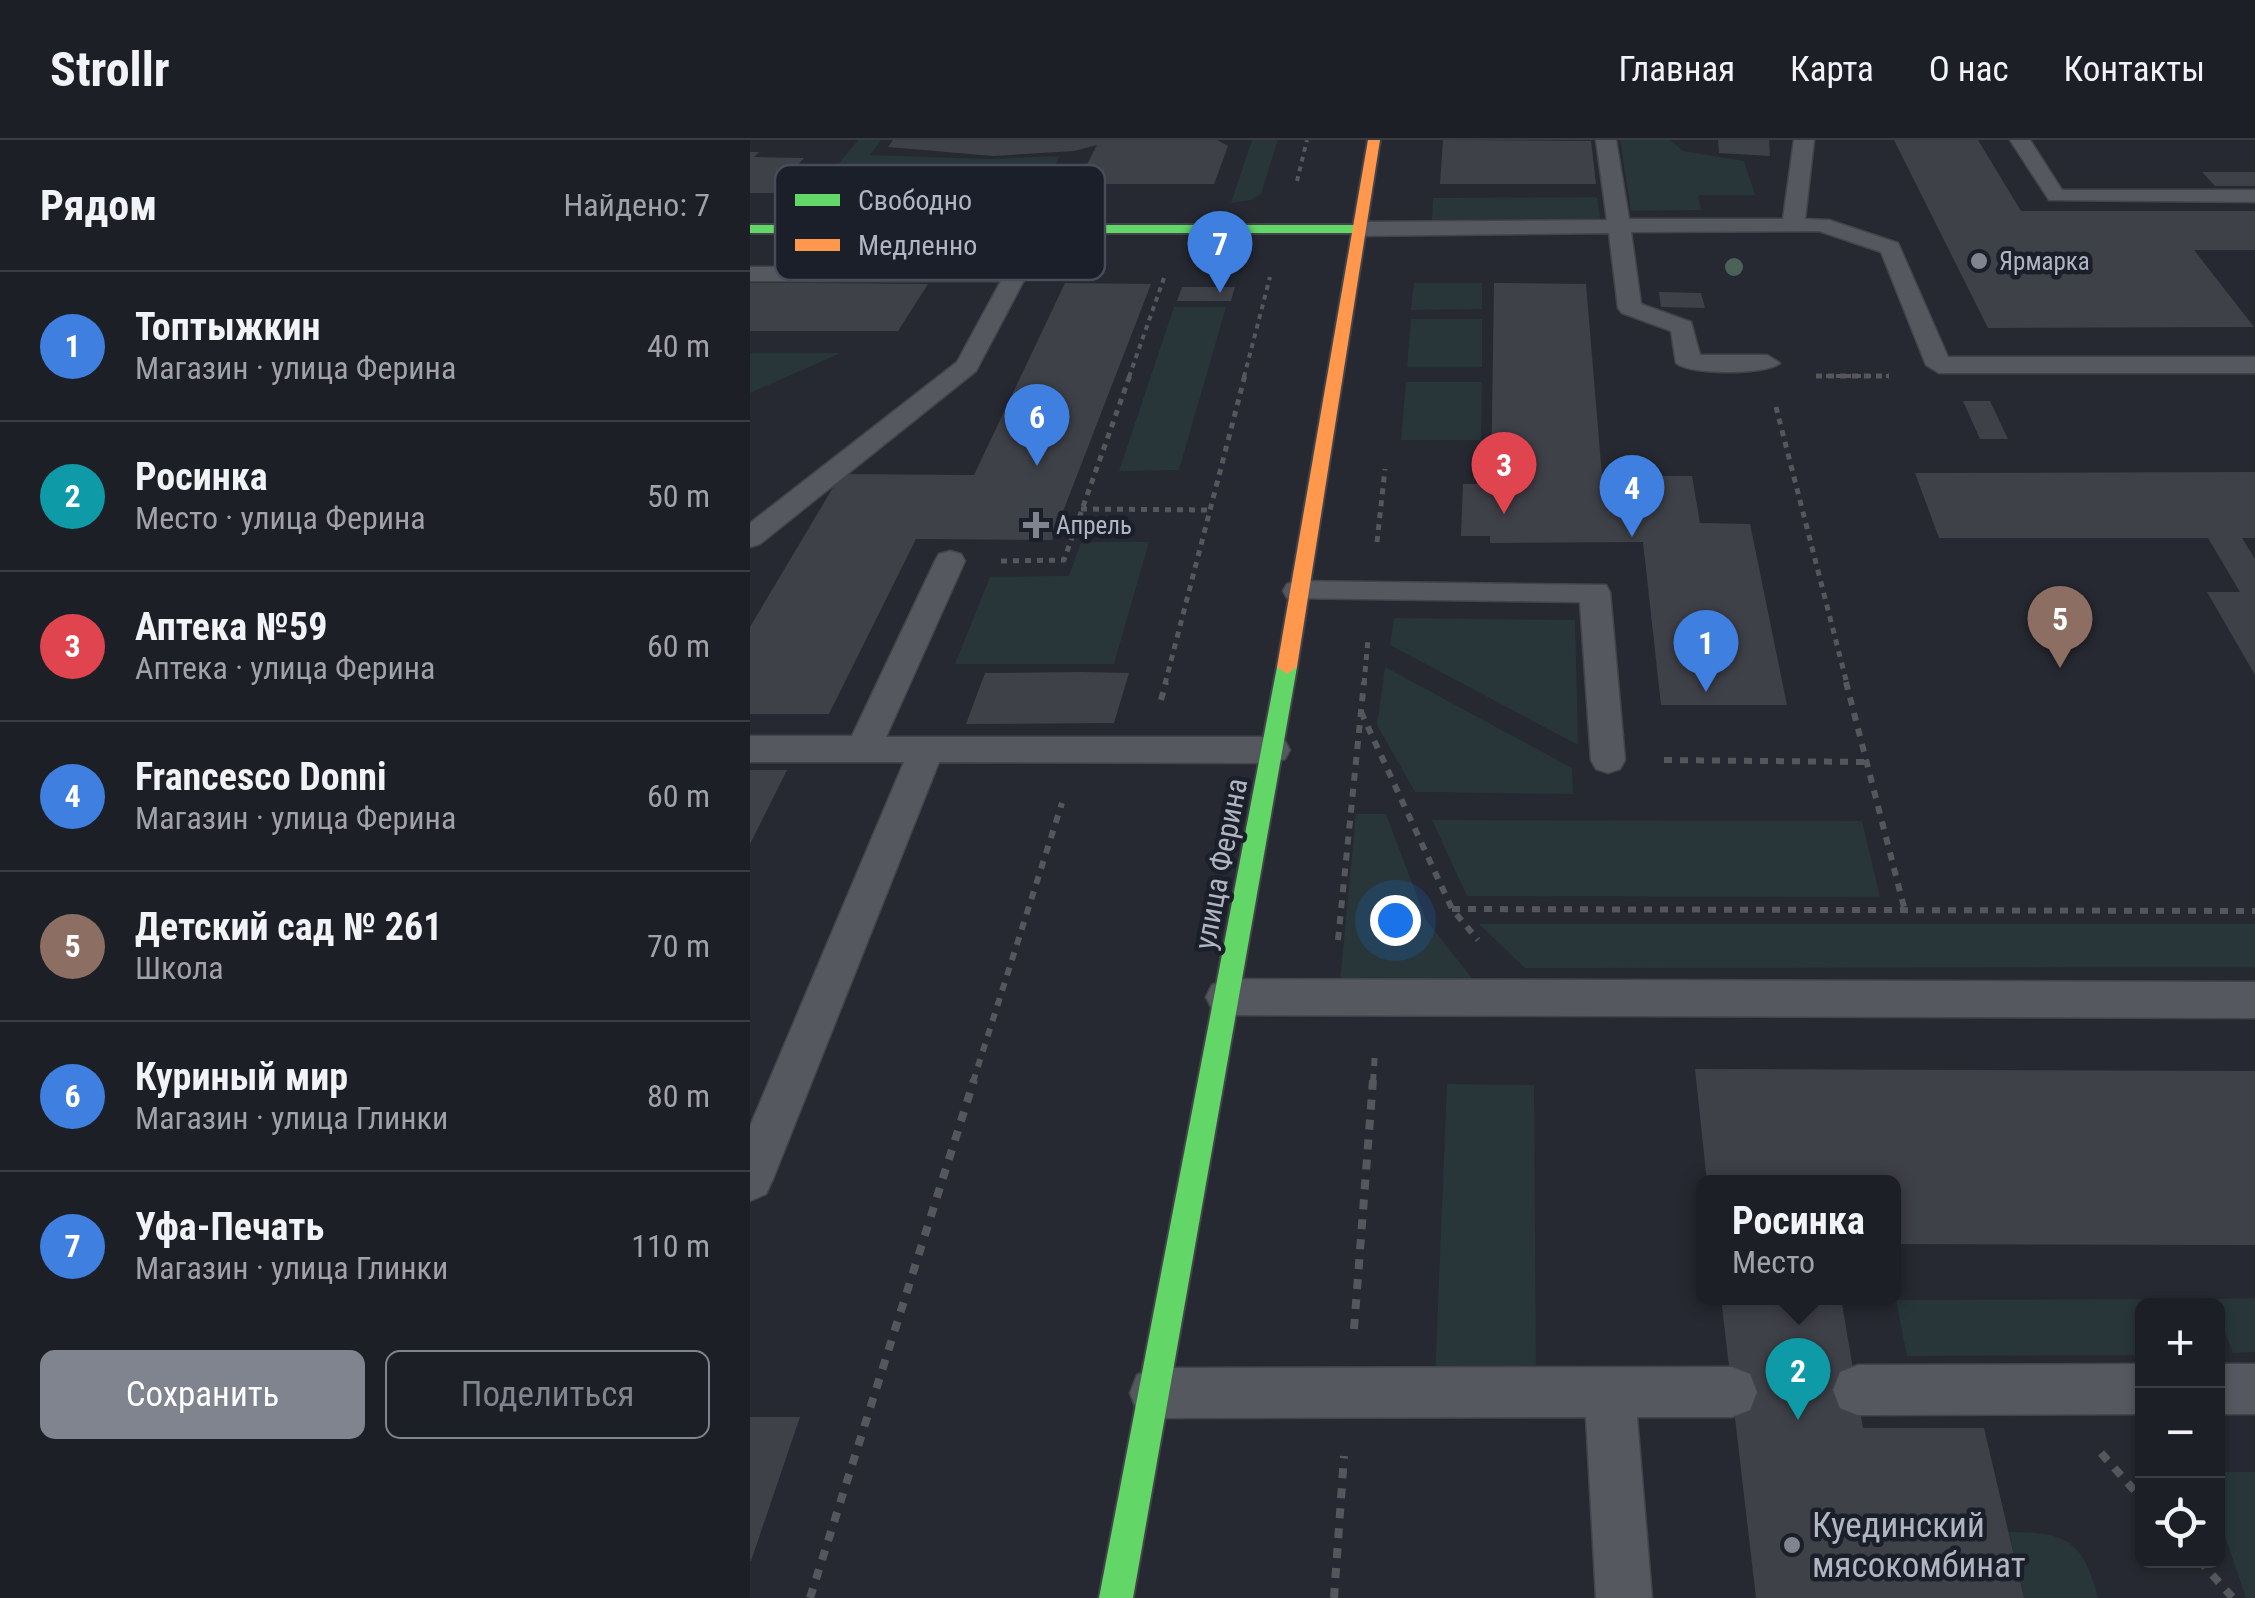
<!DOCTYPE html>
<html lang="ru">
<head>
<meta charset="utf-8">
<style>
  body { margin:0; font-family:"Roboto Condensed",sans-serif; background:#25272d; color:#f1f3f6 }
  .controls { position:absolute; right:30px; bottom:30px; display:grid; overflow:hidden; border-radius:15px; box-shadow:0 2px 8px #0004 }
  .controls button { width:90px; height:90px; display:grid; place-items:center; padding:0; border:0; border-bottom:2px solid #3a3d42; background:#1c1f25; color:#f1f3f6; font:50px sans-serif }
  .you { position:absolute; left:645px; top:780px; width:35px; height:35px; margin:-25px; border:8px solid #fff; border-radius:50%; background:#1a73e8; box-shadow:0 0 0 15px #1a73e833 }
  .badge { display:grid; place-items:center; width:65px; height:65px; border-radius:50%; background:#80848f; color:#fff; font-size:32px; font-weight:700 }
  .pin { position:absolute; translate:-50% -82px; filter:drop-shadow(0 2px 5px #0008) }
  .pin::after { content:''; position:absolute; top:52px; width:35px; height:30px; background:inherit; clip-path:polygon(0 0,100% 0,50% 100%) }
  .popup { position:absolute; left:946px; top:1035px; width:205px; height:130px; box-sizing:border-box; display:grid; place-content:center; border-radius:15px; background:#1c1f25; filter:drop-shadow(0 2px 8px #0005); font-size:32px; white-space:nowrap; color:#a0a2a7 }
  .popup b { font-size:38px; color:#f1f3f6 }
  .popup::after { content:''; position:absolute; left:50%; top:100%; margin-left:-20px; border:20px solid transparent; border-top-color:#1c1f25 }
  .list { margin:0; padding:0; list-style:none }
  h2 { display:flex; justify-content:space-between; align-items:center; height:130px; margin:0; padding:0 40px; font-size:42px }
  h2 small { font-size:32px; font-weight:400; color:#a0a2a7 }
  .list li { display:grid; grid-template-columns:65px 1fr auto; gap:30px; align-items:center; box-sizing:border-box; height:150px; padding:0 40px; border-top:2px solid #3a3d42 }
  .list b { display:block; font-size:38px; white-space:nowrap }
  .list p { margin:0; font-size:32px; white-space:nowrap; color:#a0a2a7 }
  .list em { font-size:32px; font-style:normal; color:#a0a2a7 }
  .actions { display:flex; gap:20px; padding:30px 40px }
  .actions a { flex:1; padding:22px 0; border:2px solid #80848f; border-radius:15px; text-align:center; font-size:35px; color:#80848f }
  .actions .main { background:#80848f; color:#fff }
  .icon { flex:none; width:55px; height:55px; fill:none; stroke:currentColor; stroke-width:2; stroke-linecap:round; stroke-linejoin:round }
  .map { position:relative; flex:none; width:1505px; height:1458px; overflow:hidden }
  header { display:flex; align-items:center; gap:60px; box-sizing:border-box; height:140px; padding:0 50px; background:#1c1f25; border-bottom:2px solid #3a3d42 }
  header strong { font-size:48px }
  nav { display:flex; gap:55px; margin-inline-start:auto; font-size:35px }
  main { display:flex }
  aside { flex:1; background:#1c1f25 }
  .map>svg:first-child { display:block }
  .green { fill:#283639 }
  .building { fill:#3f4148 }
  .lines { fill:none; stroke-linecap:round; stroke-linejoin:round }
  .lane-casing { stroke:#42444a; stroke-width:3 }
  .fast-casing { stroke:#42444a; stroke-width:4 }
  .slow-casing { stroke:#42444a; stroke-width:4 }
  .path-far3 { stroke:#55575d; stroke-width:4; stroke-dasharray:5 5; stroke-linecap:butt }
  .path-far2 { stroke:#55575d; stroke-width:5; stroke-dasharray:6 6; stroke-linecap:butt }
  .path-far1 { stroke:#55575d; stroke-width:6; stroke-dasharray:8 8; stroke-linecap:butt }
  .path { stroke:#55575d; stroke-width:8; stroke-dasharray:10 10; stroke-linecap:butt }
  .lane { fill:#56585f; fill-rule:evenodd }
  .fast { fill:#63d668; fill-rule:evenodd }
  .slow { fill:#ff974d; fill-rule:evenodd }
  .tree { fill:#4b6258 }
  .poi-dot { fill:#80848f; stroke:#1b1f2a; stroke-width:4 }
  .labels { text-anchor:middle; stroke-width:9; stroke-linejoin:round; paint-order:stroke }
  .far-poi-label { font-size:25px; fill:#b0b5c2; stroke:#1b1f2a; text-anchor:start }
  .street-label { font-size:30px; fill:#b0b5c2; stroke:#1b1f2a }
  .near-poi-label { font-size:35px; fill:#b0b5c2; stroke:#1b1f2a; text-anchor:start }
  .key { fill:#1b1f2a; stroke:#484c58; stroke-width:2.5 }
  .key-label { font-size:28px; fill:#b0b5c2 }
</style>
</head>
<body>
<header>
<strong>Strollr</strong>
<nav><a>Главная</a><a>Карта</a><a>О нас</a><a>Контакты</a></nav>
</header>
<main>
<aside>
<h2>Рядом<small>Найдено: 7</small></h2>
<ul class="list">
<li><span class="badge" style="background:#3f7fe0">1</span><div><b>Топтыжкин</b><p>Магазин · улица Ферина</p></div><em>40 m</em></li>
<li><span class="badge" style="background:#0f9aa8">2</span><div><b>Росинка</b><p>Место · улица Ферина</p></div><em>50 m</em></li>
<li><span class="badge" style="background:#e0444e">3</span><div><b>Аптека №59</b><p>Аптека · улица Ферина</p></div><em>60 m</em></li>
<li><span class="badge" style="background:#3f7fe0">4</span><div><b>Francesco Donni</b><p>Магазин · улица Ферина</p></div><em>60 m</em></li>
<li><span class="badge" style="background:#8d6e63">5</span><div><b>Детский сад № 261</b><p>Школа</p></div><em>70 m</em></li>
<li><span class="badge" style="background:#3f7fe0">6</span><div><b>Куриный мир</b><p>Магазин · улица Глинки</p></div><em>80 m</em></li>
<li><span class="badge" style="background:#3f7fe0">7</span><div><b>Уфа-Печать</b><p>Магазин · улица Глинки</p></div><em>110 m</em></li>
</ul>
<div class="actions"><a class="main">Сохранить</a><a>Поделиться</a></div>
</aside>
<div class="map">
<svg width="1505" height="1458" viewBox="0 0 1505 1458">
  <rect width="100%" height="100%" fill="#262931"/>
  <path class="green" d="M108,0H131L120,15L239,19L310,16L299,36L286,42L185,40L142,56L63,55Z
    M502,0H528L511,54L501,60L481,63Z
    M870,0H920L933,11L994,21L1005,55H948L951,70L881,71Z
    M847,57L850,79L682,80L683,58Z
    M664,143H732V169L661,170Z
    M424,167H476L429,330L369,331Z
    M661,179H732V227H657Z
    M0,213H91L0,253Z
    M656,242H732L731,300H651Z
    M331,402H399L364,524H205L240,437L319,436Z
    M644,478L825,480L828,605L640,505Z
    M635,527L822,628L823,654L665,652L627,585Z
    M606,674H636L676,780L725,842H590Z
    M682,680L1112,681L1130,757L717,756Z
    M729,784H1505V827L775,828Z
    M697,944L784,945L786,1241L685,1239Z
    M1505,1158V1212L1483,1213L1463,1159Z
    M1404,1159L1407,1165L1392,1166V1215L1157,1216L1146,1160Z
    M1468,1332H1505V1458H1496L1468,1375Z
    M1259,1392C1317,1392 1333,1400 1348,1458H1274Z"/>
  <path class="building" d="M143,0H467L478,6L464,44H327L347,5L324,11L243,16L138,7Z
    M693,0L841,1L846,44H690Z
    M968,0H1019L1020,16L969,13Z
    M1144,0H1228L1271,71H1505V110H1444L1504,187L1238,188Z
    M0,12H9L4,17L54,18L23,53H0Z
    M1452,32H1505V46H1465Z
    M0,143H56L178,144L148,191H0Z
    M315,143L401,144L302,400L166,399L79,574H0V487L91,334L224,335Z
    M744,143L836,144L852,336H942L950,383L1000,384L1037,565H911L893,402L740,403V396H711L713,344H741Z
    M432,147H485L481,161H427Z
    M909,152L951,153L955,168L911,167Z
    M1213,261H1240L1258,299H1230Z
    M1505,332V398H1492L1505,419V535L1457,452H1490L1458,398H1189L1165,333Z
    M235,533L332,532L379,533L364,583L216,584Z
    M0,630H37L0,704Z
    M945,929L1505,931V1105L1143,1104V1042H957Z
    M971,1158H1091L1113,1288H1234L1274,1458H1006Z
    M0,1277H50L1,1421H0Z"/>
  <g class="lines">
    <g class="lane-casing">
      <path id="lane" d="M846,0H866L879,79H1033L1044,0H1064L1055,79L1079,80L1148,103L1198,217H1505V233H1189L1176,225L1131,112L1069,91L881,92L891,164L941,182L950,215H1017L1030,223C1018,235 938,235 926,223L921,191L872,173L868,168L859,93L608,96L597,89L608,82L857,80Z
        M1260,0H1280L1312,50H1505V62L1299,60Z
        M290,82L301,89L226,231L10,404L0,407V383L207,222L251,141H0V127H258L282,84Z
        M200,411L211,414L215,421L136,597H523L535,601L540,610L535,619L523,623L189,622L23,1039L16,1054L0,1061V986L154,622H0V596H102L185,421L189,414Z
        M548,441L856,445L860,452L875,620L870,629L858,633L846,629L841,620L830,462L537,458L533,451L537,444Z
        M476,839L1505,842V878L476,875L462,869L456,857L462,845Z
        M1392,1224V1274L1108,1275L1090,1268L1083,1250L1090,1232L1108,1225Z
        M1468,1224H1505V1274H1468Z
        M982,1227L1000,1234L1007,1252L1000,1270L982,1277H887L902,1458H846L836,1277L405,1278L387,1271L380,1253L387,1235L405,1228Z"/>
    </g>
    <g class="fast-casing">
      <path id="fast" d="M0,85H608L615,89L608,93H0Z
        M537,520L547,527L383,1458H349L527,527Z"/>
    </g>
    <g class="slow-casing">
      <path id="slow" d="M618,0H630L547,527L537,534L527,527Z"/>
    </g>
    <path class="path-far3" d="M547,41L557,0
      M1066,236H1139
      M379,237L414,138
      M494,237L520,137"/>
    <path class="path-far2" d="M1066,236H1139
      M1026,267L1097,544
      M331,369L460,370
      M627,402L635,329
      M251,421L314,420L380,235
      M415,544L495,235
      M614,544L618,499"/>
    <path class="path-far1" d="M1096,542L1155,771
      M411,560L416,542
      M611,572L702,769L728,800
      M914,620L1115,622
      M702,769L1505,771
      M588,800L614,542
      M223,942L312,663
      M623,942L625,912"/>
    <path class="path" d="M604,1189L623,940
      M1351,1313L1392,1359
      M1449,1420L1483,1458
      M60,1458L224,940
      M584,1458L594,1316"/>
    <use href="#lane" class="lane"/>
    <use href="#fast" class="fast"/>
    <use href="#slow" class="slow"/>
  </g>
  <circle class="tree" cx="984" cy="127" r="9"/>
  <g class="poi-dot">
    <circle cx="1229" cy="121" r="10"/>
    <path d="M281 370h10v10h10v10h-10v10h-10v-10h-10v-10h10z"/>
    <circle cx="1042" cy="1405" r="10"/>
  </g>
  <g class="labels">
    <g class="far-poi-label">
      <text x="1249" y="130">Ярмарка</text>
      <text x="306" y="394">Апрель</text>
    </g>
    <g class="street-label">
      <text transform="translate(471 724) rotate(-79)" y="10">улица Ферина</text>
    </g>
    <g class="near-poi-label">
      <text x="1062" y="1397">Куединский<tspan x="1062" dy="40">мясокомбинат</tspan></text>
    </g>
  </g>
  <rect x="25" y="25" width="330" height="115" rx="15" class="key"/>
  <rect x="45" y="54" width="45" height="12" fill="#63d668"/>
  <rect x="45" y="99" width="45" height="12" fill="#ff974d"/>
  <g class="key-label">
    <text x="108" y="70">Свободно</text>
    <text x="108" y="115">Медленно</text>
  </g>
</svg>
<div class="controls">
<button>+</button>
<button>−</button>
<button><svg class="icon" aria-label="locate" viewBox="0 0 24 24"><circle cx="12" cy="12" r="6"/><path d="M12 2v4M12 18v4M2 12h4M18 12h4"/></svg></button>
</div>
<div class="you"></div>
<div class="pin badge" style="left:956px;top:552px;background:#3f7fe0">1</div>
<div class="pin badge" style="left:1048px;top:1280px;background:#0f9aa8">2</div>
<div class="popup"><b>Росинка</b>Место</div>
<div class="pin badge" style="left:754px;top:374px;background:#e0444e">3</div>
<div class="pin badge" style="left:882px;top:397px;background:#3f7fe0">4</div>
<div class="pin badge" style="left:1310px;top:528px;background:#8d6e63">5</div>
<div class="pin badge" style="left:287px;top:326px;background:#3f7fe0">6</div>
<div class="pin badge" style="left:470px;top:153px;background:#3f7fe0">7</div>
</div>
</main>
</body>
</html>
